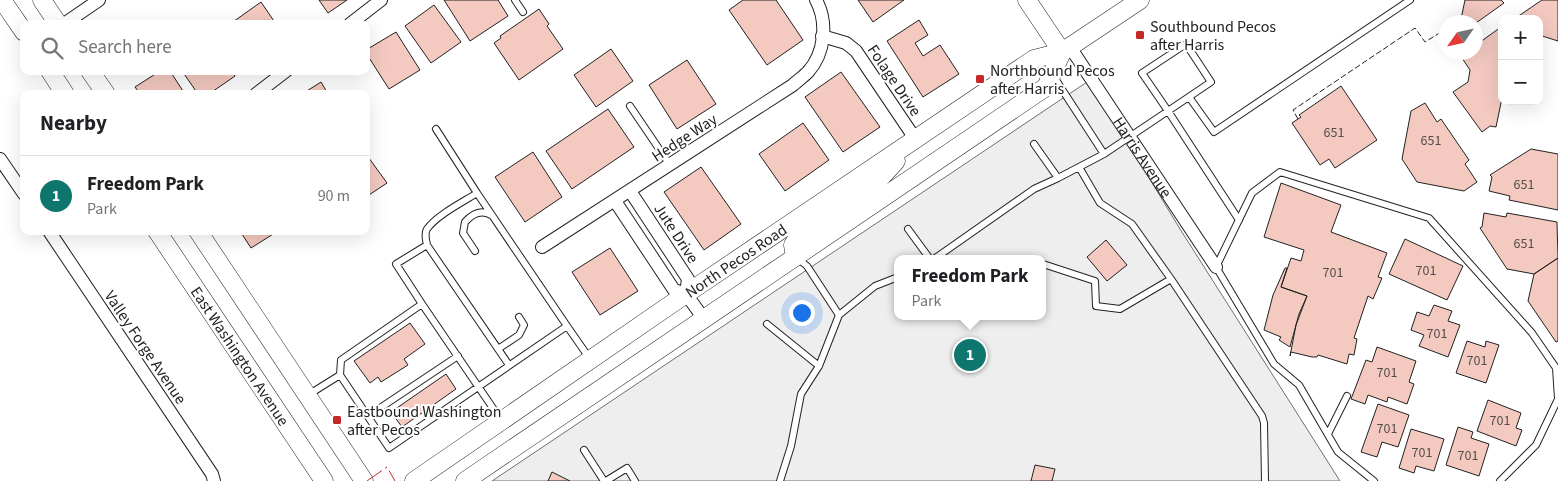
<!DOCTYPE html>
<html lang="en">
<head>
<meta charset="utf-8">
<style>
  body { margin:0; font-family:"Source Sans 3",sans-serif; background:#f2f2f2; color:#202124 }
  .controls { position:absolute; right:15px; top:15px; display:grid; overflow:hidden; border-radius:10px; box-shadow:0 5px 20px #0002 }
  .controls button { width:45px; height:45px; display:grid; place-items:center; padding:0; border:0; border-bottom:1px solid #e0e0e0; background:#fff; color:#202124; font:25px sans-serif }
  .compass { position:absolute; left:1438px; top:15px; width:45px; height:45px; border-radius:50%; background:#fff; box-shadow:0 5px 20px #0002; rotate:236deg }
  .you { position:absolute; left:801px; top:312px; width:18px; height:18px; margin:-12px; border:4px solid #fff; border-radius:50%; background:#1a73e8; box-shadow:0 0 0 8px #1a73e833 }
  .badge { display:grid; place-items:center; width:32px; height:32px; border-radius:50%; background:#0f766e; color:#fff; font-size:16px; font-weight:700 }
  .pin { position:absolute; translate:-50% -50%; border:2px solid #fff; box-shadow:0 1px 5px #0006 }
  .popup { position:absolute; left:894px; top:255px; width:152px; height:65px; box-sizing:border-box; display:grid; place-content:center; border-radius:10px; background:#fff; filter:drop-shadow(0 1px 4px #0005); font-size:16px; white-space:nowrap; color:#757577 }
  .popup b { font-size:19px; color:#202124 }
  .popup::after { content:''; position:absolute; left:50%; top:100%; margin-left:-10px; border:10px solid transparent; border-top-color:#fff }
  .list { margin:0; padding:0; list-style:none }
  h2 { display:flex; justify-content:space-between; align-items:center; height:65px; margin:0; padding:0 20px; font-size:21px }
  h2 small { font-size:16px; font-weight:400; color:#757577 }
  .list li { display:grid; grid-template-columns:32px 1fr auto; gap:15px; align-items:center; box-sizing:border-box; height:80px; padding:0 20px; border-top:1px solid #e0e0e0 }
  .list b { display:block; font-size:19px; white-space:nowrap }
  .list p { margin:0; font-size:16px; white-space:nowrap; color:#757577 }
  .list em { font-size:16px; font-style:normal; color:#757577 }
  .icon { flex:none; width:28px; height:28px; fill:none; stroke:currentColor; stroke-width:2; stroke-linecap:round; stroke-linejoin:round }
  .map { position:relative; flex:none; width:1558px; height:481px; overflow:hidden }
  .search { position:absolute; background:#fff; box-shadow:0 5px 20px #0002; left:20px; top:20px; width:350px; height:55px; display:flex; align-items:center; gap:12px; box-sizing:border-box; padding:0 18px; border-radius:10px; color:#757577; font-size:19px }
  .panel { position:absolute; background:#fff; box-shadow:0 5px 20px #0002; left:20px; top:90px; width:350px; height:145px; border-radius:10px }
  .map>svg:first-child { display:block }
  .green { fill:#eee; stroke:#6f6f6f; fill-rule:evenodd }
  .building { fill:#f3c9c0; stroke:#222 }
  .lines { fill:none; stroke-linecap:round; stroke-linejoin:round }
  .lane-casing { stroke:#222; stroke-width:8 }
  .street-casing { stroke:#222; stroke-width:14 }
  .secondary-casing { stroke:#222; stroke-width:19 }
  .lane { stroke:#fff; stroke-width:6 }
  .street { stroke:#fff; stroke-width:12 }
  .secondary { stroke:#fff; stroke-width:18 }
  .fence { stroke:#222; stroke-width:1; stroke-dasharray:6 2.5; stroke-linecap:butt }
  .power { stroke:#c62828; stroke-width:1; stroke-dasharray:18 4 2.5 4; stroke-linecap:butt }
  .poi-dot { fill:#c62828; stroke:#fff; stroke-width:2 }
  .labels { text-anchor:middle; stroke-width:4; stroke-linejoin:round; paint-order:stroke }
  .number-label { font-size:14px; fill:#564c4a }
  .poi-label { font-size:16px; fill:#222; stroke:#fff; text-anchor:start }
  .street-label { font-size:16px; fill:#222; stroke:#fff }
</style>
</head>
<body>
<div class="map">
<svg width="1558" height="481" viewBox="0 0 1558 481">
  <rect width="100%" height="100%" fill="#fff"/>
  <path class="green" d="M1090,80L1180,229L1340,481H492ZM898,259H1042V316H898Z"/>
  <path class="building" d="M319,0H347L328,13Z
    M444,0H498L508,16L470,41Z
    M743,0H776L803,40L767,65L729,10Z
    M858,0H904L873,22Z
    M1465,0H1501L1504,3L1476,23L1463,22L1461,19Z
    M1542,0H1558V41L1539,35V19H1519L1517,17Z
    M261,2L276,24H230Z
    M434,5L461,42L431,63L405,26Z
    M539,9L549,24L547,26L563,49L519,80L494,43L501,38L500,36Z
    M919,20L928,35L915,43L923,56L940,45L959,74L923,97L887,41Z
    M1501,27L1502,98L1496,127L1490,126L1482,132L1453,92L1468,82L1470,70L1460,55L1465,52H1476V45Z
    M396,32L420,70L389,89L366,53V50Z
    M611,49L633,81L596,107L574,75Z
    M687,60L716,104L677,129L649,85Z
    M160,71H170L185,94H140L135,87Z
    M182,71H232L235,76L209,94H198Z
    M841,72L880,127L843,152L805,97Z
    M321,82L328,94H302Z
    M1341,86L1377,140L1335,168L1329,159L1320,165L1292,123L1301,117L1299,115Z
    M1425,103L1437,122L1441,119L1469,160L1465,164L1477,182L1464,191L1417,182L1402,159L1411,111Z
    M608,109L634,147L572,189L546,151Z
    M803,123L829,160L785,191L759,154Z
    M1531,149L1558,154V210L1509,200L1510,196L1489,191L1492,177L1490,175Z
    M533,152L562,197L525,222L495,177Z
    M366,154L387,183L366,197Z
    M701,167L741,224L704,250L664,192Z
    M1281,183L1341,205L1331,232L1387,253L1378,277L1382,278L1373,299L1368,296L1354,338L1357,339L1354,355L1349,354L1347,364L1318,355L1317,357H1312L1291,352L1290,356L1296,325L1307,296L1281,287L1291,258L1301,261L1304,250L1264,237Z
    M1484,213L1506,217L1507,213L1557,222L1558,258L1534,274L1507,269L1480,228L1482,227Z
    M240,231H278L251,248Z
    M1405,239L1463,266L1447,300L1389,274Z
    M1106,240L1127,265L1107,281L1087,257Z
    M610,248L638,291L600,315L572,272Z
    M1558,258V341L1556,342L1528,301L1534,274Z
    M1285,268H1287L1281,287L1307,296L1299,314L1290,347L1279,340L1281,337L1264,330L1273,295Z
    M1434,305L1452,311L1448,321L1460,325L1448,357L1419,346L1424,335L1411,330L1417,312L1429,316Z
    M410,323L425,344L404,359L408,365L381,382L378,377L370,383L354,361Z
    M1467,341L1485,347L1486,341L1499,345L1486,383L1456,373Z
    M1377,347L1416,361L1409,382L1414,384L1407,404L1388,397L1387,402L1368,395L1365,404L1351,399L1366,360L1372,362Z
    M446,374L456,389L402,427L391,412Z
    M1488,400L1521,413L1516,428L1522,430L1516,446L1477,431Z
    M1378,404L1409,415L1398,447L1382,442L1377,457L1361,452Z
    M1458,427L1473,432L1471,438L1489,444L1479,476L1446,465Z
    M1411,429L1444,439L1434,471L1416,466L1414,473L1399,468Z
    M1035,465L1055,469L1052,481H1031Z
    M552,472L570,481H548Z"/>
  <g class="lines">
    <g class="lane-casing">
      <path id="lane" d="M515,0L523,12
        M1186,44L1211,82L1168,111L1142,73Z
        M1054,77L1104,154L1168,111L1239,220
        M1189,97L1214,132L1410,0
        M630,106L670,165
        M1034,144L1058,178L1104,154
        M477,193L567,326
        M908,229L930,259
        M427,245C426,239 424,234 427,229C437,215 463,202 477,193L436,129
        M475,251L463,233L465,222C472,214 481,209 491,215
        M797,258L807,266L839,315
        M934,259L1034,189L1058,178
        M1043,264L1095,281L1096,306L1120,309L1171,279L1132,224L1100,203L1079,167
        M1171,279L1262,416L1264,423L1265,481
        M422,304L396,264L427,245L509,365
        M767,324L819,366
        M498,349L519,335L524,325L519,317
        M340,375L341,360L422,304L501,420
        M308,395L340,375L389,448L567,326L590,359
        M368,416L458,356
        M1328,434L1347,396
        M584,450L604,481
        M606,481L627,468L635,481
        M780,481L791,446L801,394L819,366L839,315L875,286L898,277
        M1374,481L1338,452L1299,385L1274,364L1216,267L1252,193L1280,172L1429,218L1532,333L1556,368L1558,399L1536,445L1500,481"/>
    </g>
    <g class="street-casing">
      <g id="street">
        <path d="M64,24L99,0"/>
        <path d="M350,24L381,0"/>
        <path d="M822,36L846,43L856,51L916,140"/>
        <path id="s1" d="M1070,47L1216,267"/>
        <path d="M256,94L286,71"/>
        <path d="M0,159L24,194"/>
        <path d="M630,191L688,279L686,294"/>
        <path d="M615,201L674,290L686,294L704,319"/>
        <path d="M49,231L212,474L214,481"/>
        <path d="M542,247L793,85C797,81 803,77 808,72C825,53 828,22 816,0"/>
      </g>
    </g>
    <g class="secondary-casing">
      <g id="secondary">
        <path d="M2,0L24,32"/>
        <path d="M42,0L58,24"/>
        <path d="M1027,0L1062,52"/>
        <path d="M50,71L65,94"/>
        <path d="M90,71L106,94"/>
        <path id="s2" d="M157,231L324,481"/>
        <path d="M198,231L364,481"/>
        <path d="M795,257L793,245L798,237L875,184L896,161"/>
        <path id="s3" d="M414,481L686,294L1034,59L1062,52L1140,0"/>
        <path d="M465,481L1046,87L1062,52"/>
      </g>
    </g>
    <use href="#lane" class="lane"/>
    <use href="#street" class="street"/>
    <use href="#secondary" class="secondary"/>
    <path class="fence" d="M1456,22L1461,19
      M1298,119L1293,110L1415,28L1425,42L1446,29"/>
    <path class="power" d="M367,481L387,467L395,481"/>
  </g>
  <g class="poi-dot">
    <rect x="1135" y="30" width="10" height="10" rx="2.5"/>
    <rect x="975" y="74" width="10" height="10" rx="2.5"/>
    <rect x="332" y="415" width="10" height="10" rx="2.5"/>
  </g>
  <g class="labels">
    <g class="number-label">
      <text x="1334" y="137">651</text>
      <text x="1431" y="145">651</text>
      <text x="1524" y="189">651</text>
      <text x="1524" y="248">651</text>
      <text x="1426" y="275">701</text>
      <text x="1333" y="277">701</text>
      <text x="1437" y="338">701</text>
      <text x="1477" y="365">701</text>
      <text x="1387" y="377">701</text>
      <text x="1500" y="425">701</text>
      <text x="1387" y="433">701</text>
      <text x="1422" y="457">701</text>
      <text x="1468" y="460">701</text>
    </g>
    <g class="poi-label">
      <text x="1150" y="32">Southbound Pecos<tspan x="1150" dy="18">after Harris</tspan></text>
      <text x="990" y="76">Northbound Pecos<tspan x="990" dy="18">after Harris</tspan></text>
      <text x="347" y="417">Eastbound Washington<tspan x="347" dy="18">after Pecos</tspan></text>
    </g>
    <g class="street-label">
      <text transform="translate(895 80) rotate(56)" y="6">Folage Drive</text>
      <text transform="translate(684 137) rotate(-33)" y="6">Hedge Way</text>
      <text dy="6" stroke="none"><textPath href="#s1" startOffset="132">Harris Avenue</textPath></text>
      <text transform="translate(677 233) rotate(57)" y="6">Jute Drive</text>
      <text dy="6" stroke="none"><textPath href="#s3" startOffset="390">North Pecos Road</textPath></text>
      <text transform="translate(146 347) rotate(56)" y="6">Valley Forge Avenue</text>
      <text dy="6" stroke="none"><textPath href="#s2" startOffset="150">East Washington Avenue</textPath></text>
    </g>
  </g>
</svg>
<div class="controls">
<button>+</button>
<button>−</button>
</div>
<svg class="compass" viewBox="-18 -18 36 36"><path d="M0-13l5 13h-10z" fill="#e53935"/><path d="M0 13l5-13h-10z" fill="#757577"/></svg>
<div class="you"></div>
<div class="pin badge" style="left:970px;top:355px">1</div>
<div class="popup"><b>Freedom Park</b>Park</div>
<div class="search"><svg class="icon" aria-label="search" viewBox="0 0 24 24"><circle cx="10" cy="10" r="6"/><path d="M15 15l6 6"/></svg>Search here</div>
<section class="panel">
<h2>Nearby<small></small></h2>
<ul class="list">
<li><span class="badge">1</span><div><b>Freedom Park</b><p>Park</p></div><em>90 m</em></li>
</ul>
</section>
</div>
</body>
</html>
